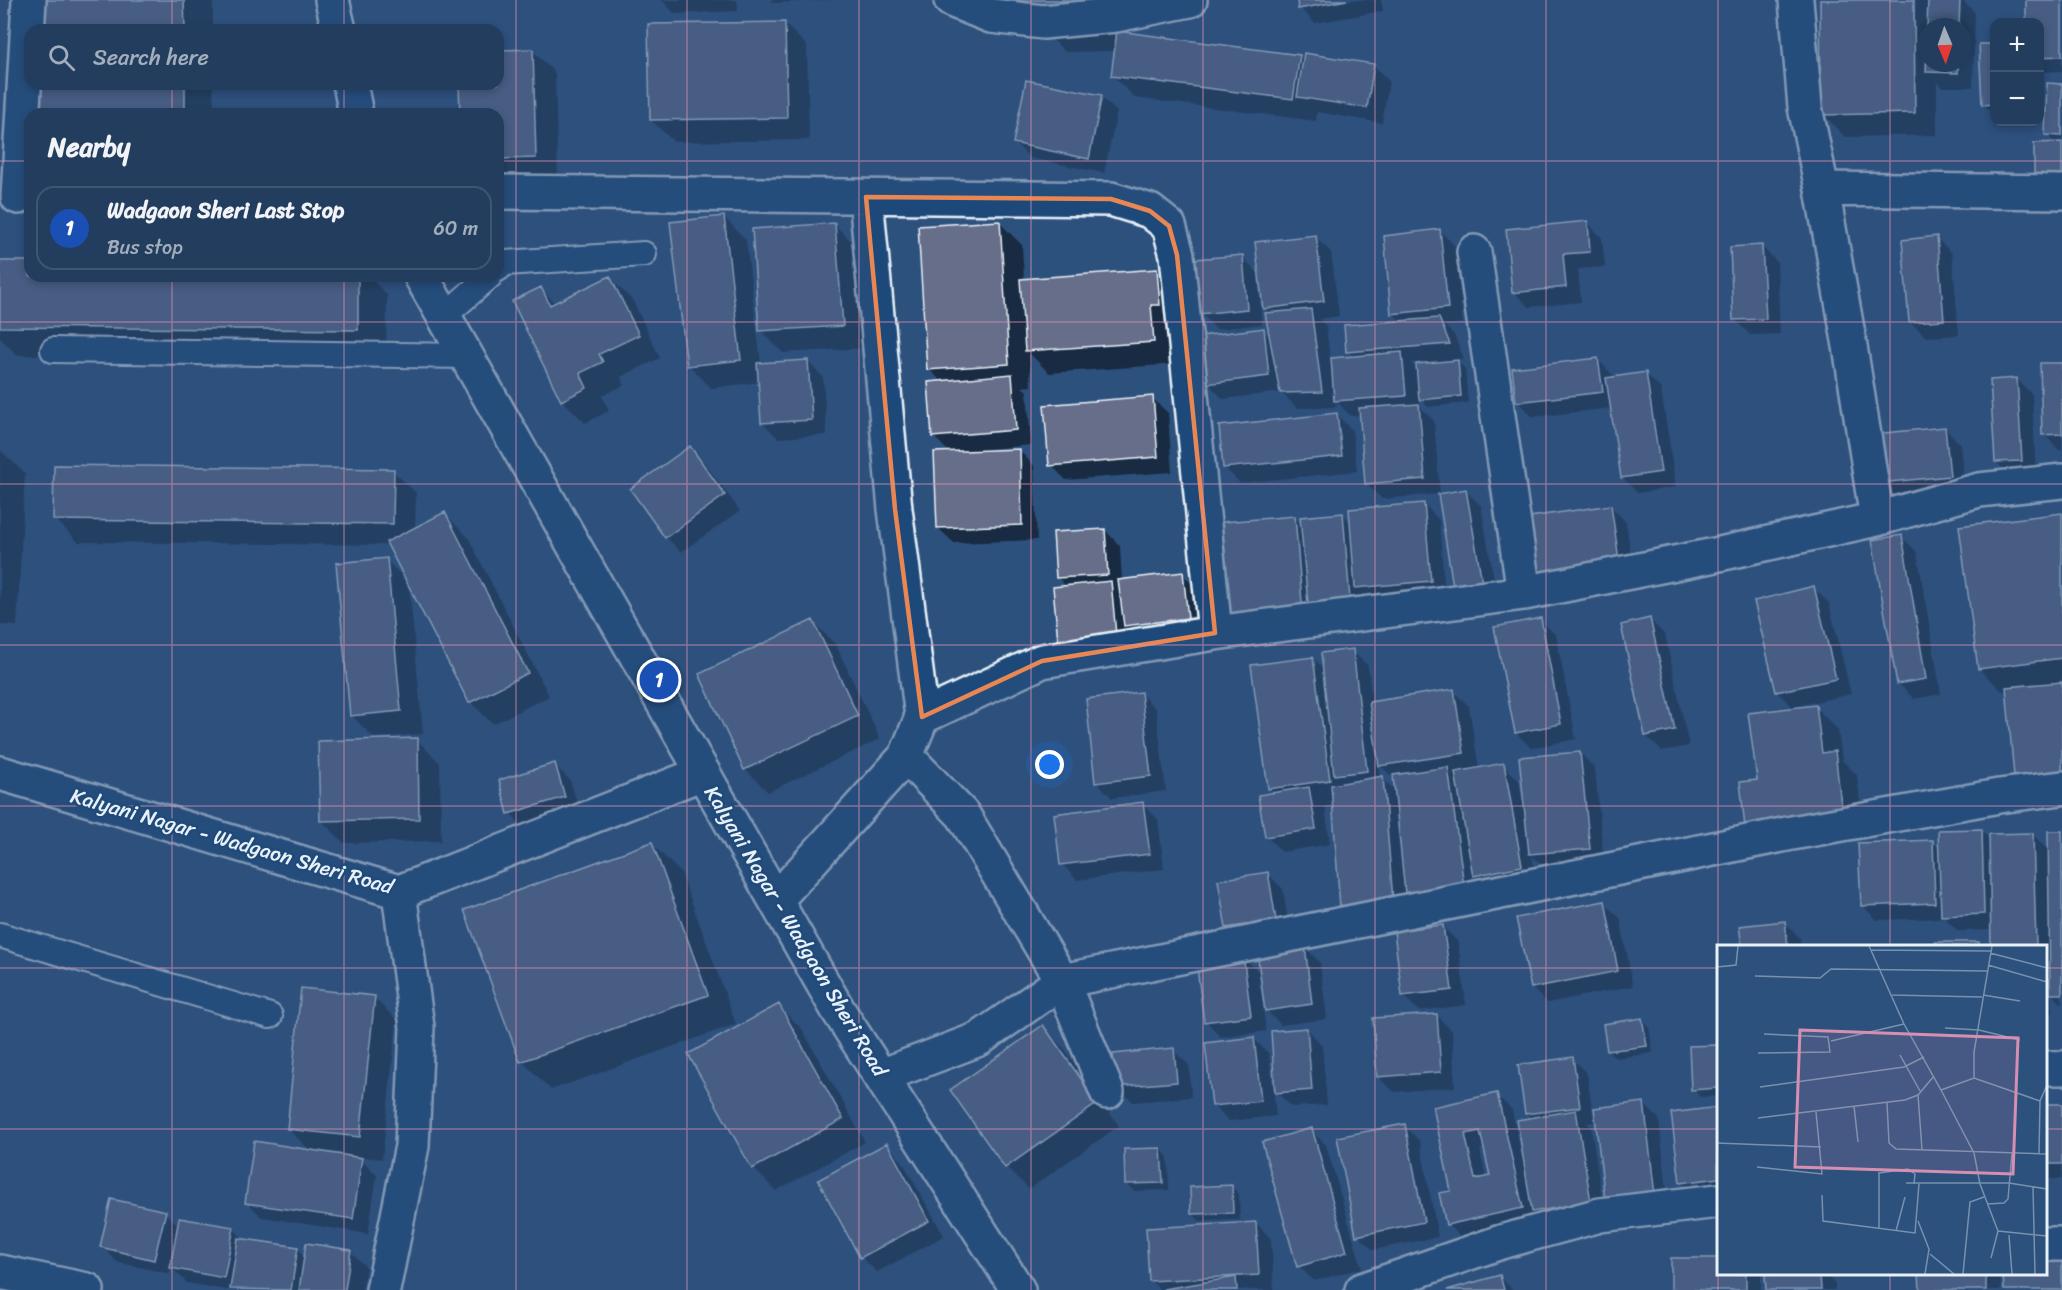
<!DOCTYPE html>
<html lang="en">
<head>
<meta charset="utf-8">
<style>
  body { margin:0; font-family:Sriracha,sans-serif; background:#2a4464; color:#f1f3f6 }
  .controls { position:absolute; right:18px; top:18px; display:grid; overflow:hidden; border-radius:12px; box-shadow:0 3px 9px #0003 }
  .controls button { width:54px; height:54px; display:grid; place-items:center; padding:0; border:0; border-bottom:2px solid #3f5673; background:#223d5e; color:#f1f3f6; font:30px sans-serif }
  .compass { position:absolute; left:1918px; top:18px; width:54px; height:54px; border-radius:50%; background:#223d5e; box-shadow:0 3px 9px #0003; rotate:178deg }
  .you { position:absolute; left:1050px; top:765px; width:21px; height:21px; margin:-15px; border:4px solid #fff; border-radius:50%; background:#1a73e8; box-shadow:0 0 0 9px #1a73e833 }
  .badge { display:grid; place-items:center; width:39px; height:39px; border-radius:50%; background:#bca0f2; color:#fff; font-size:20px; font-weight:700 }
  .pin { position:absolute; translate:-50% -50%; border:3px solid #fff; box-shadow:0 2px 6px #0006 }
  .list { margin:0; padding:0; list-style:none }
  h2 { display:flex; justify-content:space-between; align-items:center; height:78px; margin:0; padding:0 24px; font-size:26px }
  h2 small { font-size:20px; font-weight:400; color:#a2aebc }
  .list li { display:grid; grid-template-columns:39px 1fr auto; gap:18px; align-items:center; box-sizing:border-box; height:84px; margin:0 12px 12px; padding:0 12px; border:2px solid #3f5673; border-radius:18px }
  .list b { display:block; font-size:22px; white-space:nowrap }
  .list p { margin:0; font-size:20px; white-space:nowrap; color:#a2aebc }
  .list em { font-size:20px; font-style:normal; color:#a2aebc }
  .icon { flex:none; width:33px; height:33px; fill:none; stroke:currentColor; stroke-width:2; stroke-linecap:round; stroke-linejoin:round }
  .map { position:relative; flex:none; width:2062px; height:1290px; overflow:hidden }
  .search { position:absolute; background:#223d5e; box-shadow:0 3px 9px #0003; left:24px; top:24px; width:480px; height:66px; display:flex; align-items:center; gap:15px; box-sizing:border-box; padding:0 21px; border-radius:18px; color:#a2aebc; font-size:22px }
  .panel { position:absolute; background:#223d5e; box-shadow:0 3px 9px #0003; left:24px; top:108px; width:480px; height:174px; border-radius:18px }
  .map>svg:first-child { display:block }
  .shadow { fill:#0007; fill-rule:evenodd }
  .building { fill:#666e8a; stroke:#e8f1f8; stroke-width:1.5; fill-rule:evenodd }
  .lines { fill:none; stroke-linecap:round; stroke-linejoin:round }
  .lane-casing { stroke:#e8f1f8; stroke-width:28 }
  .street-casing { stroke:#e8f1f8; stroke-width:38 }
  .secondary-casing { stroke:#e8f1f8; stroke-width:38 }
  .lane { stroke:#1f4a7a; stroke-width:24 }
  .street { stroke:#1f4a7a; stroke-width:33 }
  .secondary { stroke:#1f4a7a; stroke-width:33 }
  .marked { fill:none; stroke:#e88753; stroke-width:4.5; stroke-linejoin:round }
  .grid { fill:none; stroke:#d78fb1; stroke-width:1.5; stroke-opacity:0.55 }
  .labels { text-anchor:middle; stroke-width:5; stroke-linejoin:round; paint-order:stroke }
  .street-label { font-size:21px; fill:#e8f1f8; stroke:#1f4a7a }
  .inset-road { fill:none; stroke:#7891ae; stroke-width:1.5 }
  .view { fill:#d78fb1; fill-opacity:0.15; stroke:#d78fb1; stroke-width:3 }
  .inset-edge { fill:none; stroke:#e8f1f8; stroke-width:3 }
</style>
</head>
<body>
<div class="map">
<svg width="2062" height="1290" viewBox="0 0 2062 1290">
  <rect width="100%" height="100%" fill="#2d517d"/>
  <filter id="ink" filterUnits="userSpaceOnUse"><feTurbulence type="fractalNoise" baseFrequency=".0167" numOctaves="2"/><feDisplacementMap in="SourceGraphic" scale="12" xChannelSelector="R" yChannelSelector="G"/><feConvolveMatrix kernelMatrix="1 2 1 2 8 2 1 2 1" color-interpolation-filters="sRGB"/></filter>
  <g filter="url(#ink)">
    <path class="shadow" d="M41,0H213V30H39Z
      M662,0H737L738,11L675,14Z
      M770,0H834L773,3Z
      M1018,0H1114L1115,44L1300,56L1305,61L1373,65L1389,81L1382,123L1317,112L1316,121L1135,98L1112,75L1116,51L1065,52L1018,5Z
      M1298,0H1381L1383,11L1315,23L1300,8Z
      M1822,0H1925L1930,5V0H1962L1975,13L1973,87H1943L1937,81V135L1845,137L1823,114ZM1927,27H1963V63H1927Z
      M2027,1H2062V71L2044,72L2040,67V22H2028Z
      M784,23L807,46L809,140L674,142L651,120Z
      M1994,45V116L1983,104L1981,46Z
      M498,51H533L555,73L558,180L498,182V114H461V84H498Z
      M2040,74L2041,118H2040Z
      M36,84H213L214,114H35Z
      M2062,85V190L2056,144L2047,135Z
      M1101,97L1117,112L1104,173L1030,158L1014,142Z
      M724,217L746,240L761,364L808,362L823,377L827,435L778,438L762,422L760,382L711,388L689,365Z
      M999,222L1022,245L1024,280L1156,271L1179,293L1176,364L1049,373L1029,353L1031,386L1022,387L1027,391L1031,445L989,449V451L1019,450L1034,466L1037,540L954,543L938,528L950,453L934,437L942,382L929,369Z
      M1587,222L1602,238L1605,267L1578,269L1581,302L1529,307L1514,292Z
      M835,225L857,247L865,348L783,353L761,331Z
      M1440,231L1455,246L1463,323L1444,325L1454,335L1464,359L1456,360L1465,369L1468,403L1428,407L1420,398V407L1434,421L1440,495L1466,491L1481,506L1498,603L1471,607L1456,592L1440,494L1382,499L1366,484L1361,415L1351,416L1336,401L1337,407L1297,408L1281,392L1223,399L1208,383L1202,337L1263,330L1271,338L1267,314H1270L1265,308L1261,279H1258L1262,324L1216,329L1201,313L1196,261L1242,257L1260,275L1257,243L1315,237L1331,252L1339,316L1319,319L1326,326L1330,359L1354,357L1348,352L1346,326L1401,322L1393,313L1385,237ZM1411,363H1417L1418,370Z
      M1936,238L1952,253L1959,335L1926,337L1911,322Z
      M1762,247L1777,262L1780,334L1750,335L1735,319Z
      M0,263H30V276H368L387,295L386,359L17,355L0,338Z
      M610,278L633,301L660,358L621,377L624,385L602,396L609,411L585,423L562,400L541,289L556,304Z
      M1598,360L1613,375L1614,378L1646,374L1661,389L1676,487L1638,493L1622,477L1612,408L1533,417L1518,402Z
      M2062,364V450H2059L2044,434Z
      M2017,379L2032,395L2036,476L2012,477L1996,462Z
      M1152,398L1168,413L1172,472L1066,480L1051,465Z
      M1337,415L1352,430L1357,471L1240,483L1225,468Z
      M1945,428L1960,444L1965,491L1896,498L1881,482Z
      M690,448L705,464L740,511L681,552L666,537Z
      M0,450L25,473L17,626L0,625Z
      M393,471L416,493L415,529L445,514L468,537L549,696L493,724L470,702L409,583L423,734L374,738L351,715L386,560L407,581L390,545L78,542L55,519Z
      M1424,504L1439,520L1445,596L1372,602L1363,593L1365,615L1323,619L1325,637L1243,643L1294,517L1302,525L1342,514L1351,523Z
      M1610,506L1626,522L1634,575L1533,574Z
      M2062,514V788L2030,791L2015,775L2008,691H2002L1979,669Z
      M1105,530L1120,546L1122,581L1182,574L1198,589L1203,633L1141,641L1129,629L1131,650L1075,655L1059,640L1067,587L1057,577ZM1196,616V619L1137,626V623Z
      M1901,536L1917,552L1941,694L1914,699L1898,683Z
      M1813,588L1829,603L1851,694L1793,707L1777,692Z
      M1540,620L1556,635L1576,739L1531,748L1516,733Z
      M1650,620L1665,635L1689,746L1662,751L1646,736Z
      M813,622L836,645L880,739L768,792L745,769Z
      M1352,651L1368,666L1372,703L1453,691L1469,706L1479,769L1503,765L1519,780L1522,799L1580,753L1595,769L1604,864L1546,869L1532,856L1537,881L1490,890L1476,876L1479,901L1422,908L1406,892L1408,916L1357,923L1334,805L1325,806L1330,844L1282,852L1267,837L1275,794L1269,788L1313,658L1324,669ZM1379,764L1395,780L1396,791L1381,778Z
      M1141,694L1156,709L1166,791L1112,798L1097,782Z
      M1815,707L1838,730L1842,760L1857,775L1864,837L1758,781Z
      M417,740L440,763L441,841L344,843L322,821Z
      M554,765L570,780L580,812L525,829L510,813Z
      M1142,804L1158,819L1164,869L1077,880L1062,864Z
      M1981,830L1990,839L2033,835L2050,852L2062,833V1004L2051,994L2052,1013H2046V946H1993L1992,930L1958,931L1945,918L1877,920L1862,905L1933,842L1940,849Z
      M652,844L681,873L736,1024L551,1090L522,1061L466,911Z
      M1267,873L1283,889L1290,935L1243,943L1228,928L1220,882Z
      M1604,903L1620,918L1633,986L1547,1003L1532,988Z
      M1784,922L1800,938L1801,946H1743L1740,928Z
      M1443,927L1458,942L1466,1005L1419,1011L1403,996Z
      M1936,944H1979L1981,946H1937Z
      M1305,947L1320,963L1327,1019L1281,1025L1266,1010Z
      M1242,956L1258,971L1266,1031L1221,1037L1206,1021Z
      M374,998L397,1020L382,1159L354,1156L353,1158L362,1160L377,1175L368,1234L262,1217L246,1202L312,1152L288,1129Z
      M779,1006L802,1029L865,1142L776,1191L753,1168Z
      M1436,1015L1452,1031L1455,1087L1394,1092L1378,1077Z
      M1642,1020L1649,1027L1653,1053L1616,1058L1608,1051Z
      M1043,1027L1065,1050L1119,1126L1029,1189L1006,1167Z
      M1307,1029L1322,1045L1327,1105L1292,1107L1277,1092Z
      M1254,1039L1269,1054L1276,1116L1229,1121L1213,1105Z
      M1718,1046V1096L1700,1097L1693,1089L1690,1048Z
      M1173,1050L1189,1065L1191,1097L1133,1102L1117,1086Z
      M1572,1058L1587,1074L1594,1122L1587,1123L1591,1127L1605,1218L1549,1227L1535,1213L1537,1223L1463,1239L1447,1224L1453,1192L1434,1108L1496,1095L1512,1110L1522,1158L1525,1157L1532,1119L1527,1114ZM1485,1148L1492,1177L1486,1178L1480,1149Z
      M1643,1103L1659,1119L1669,1210L1622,1216Z
      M2046,1105H2062V1179H2046Z
      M1718,1108V1195L1697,1197L1682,1182L1673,1115Z
      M1404,1126L1420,1141L1438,1237L1373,1250L1358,1235Z
      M1311,1130L1326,1145L1362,1268L1314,1281L1299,1266Z
      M887,1145L902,1161L944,1236L877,1272L861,1257Z
      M1161,1149L1168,1157L1169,1190L1134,1191L1126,1184Z
      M1232,1187L1239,1194L1240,1220L1200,1221L1193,1214Z
      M165,1213L179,1226L233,1228L245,1241L297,1248L305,1257L350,1251L366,1267L362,1290H226L187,1283L171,1267L170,1274L117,1262L102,1246Z
      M1256,1223L1271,1239L1274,1290H1160L1150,1280Z
      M1673,1259L1718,1260V1274H1759L1761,1275V1290H1672Z
      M2046,1263H2062V1290H2005V1274H2046Z
      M1767,1274H1824L1835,1284V1290H1768Z
      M1921,1274H1994L2001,1280V1290H1921Z
      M1499,1276L1513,1290H1453Z"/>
    <path class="building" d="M39,0H184L185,30H38Z
      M1017,0H1069V4L1017,6Z
      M1297,0H1347L1298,9Z
      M1820,0H1914L1915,113L1821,115Z
      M1928,0H1960L1959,27H1927Z
      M2026,0H2062V56L2040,57V22H2026Z
      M785,22L787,118L650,120L648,24Z
      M1117,31L1300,55L1293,99L1111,76Z
      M1979,44H1994V104L1982,105Z
      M1927,46V63H1958V73L1926,72Z
      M533,49L536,158L498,159V114H460L459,84H498V50Z
      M1304,53L1374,64L1367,108L1297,97Z
      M1026,80L1102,95L1089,159L1013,143Z
      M2047,83L2062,84V136L2045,135Z
      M35,84H185V114H33Z
      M2062,142V183L2034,184V143Z
      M724,216L741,360L687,366L670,222Z
      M1000,221L1009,364L927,370L918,226Z
      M1588,221L1590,252L1563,254L1566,287L1512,293L1506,229Z
      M835,223L843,326L759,331L752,229Z
      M1440,229L1448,308L1391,314L1384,236Z
      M1316,235L1324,301L1263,309L1255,242Z
      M1937,236L1944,320L1909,322L1902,240Z
      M1762,245L1766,319L1733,320L1730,247Z
      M1243,255L1247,309L1199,314L1195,259Z
      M0,261H30V276H358V330L0,327Z
      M1157,269L1160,305H1151L1154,342L1025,351L1020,279Z
      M610,276L639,335L599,354L603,362L580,373L587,388L561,401L512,301L541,287L550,305Z
      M1311,309L1322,392L1280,393L1265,313Z
      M1439,318L1450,344L1346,352L1344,325Z
      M1264,328L1269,376L1206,384L1201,336Z
      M1402,352L1406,396L1334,401L1331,358Z
      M1598,358L1603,392L1516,402L1512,368Z
      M808,360L812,420L761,423L757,363Z
      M1458,360L1461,396L1419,400L1416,364Z
      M2040,363H2062V434L2042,435Z
      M1646,372L1661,472L1621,478L1606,378Z
      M1012,374L1016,430L932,437L928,382Z
      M2017,378L2022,461L1995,462L1990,380Z
      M1153,396L1158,457L1049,466L1044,405Z
      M1419,404L1425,479L1365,484L1359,408Z
      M1337,413L1342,456L1223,468L1219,426Z
      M1945,427L1950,476L1879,483L1874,434Z
      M690,446L725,495L665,538L630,489Z
      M1020,449L1022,525L937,528L934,452Z
      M54,465L394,469L393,524L53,520Z
      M1466,489L1483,588L1454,592L1438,494Z
      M1424,503L1431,581L1355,588L1349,509Z
      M1611,505L1619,560L1531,574L1523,518Z
      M445,512L528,673L469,703L386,542Z
      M1343,513L1350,600L1308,604L1300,517Z
      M2062,513V658L1978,669L1959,526Z
      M1295,516L1303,615L1219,621L1211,523Z
      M1105,529L1108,575L1056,578L1053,532Z
      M1902,535L1926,679L1897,684L1872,540Z
      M387,558L401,711L350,716L336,563Z
      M1183,572L1188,618L1124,626L1118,580Z
      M1111,581L1116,635L1058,641L1053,587Z
      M1814,586L1836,679L1776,692L1754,601Z
      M1541,618L1561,724L1515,733L1494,627Z
      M1650,618L1675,730L1645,736L1621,625Z
      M813,620L858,716L744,770L699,674Z
      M1353,649L1367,771L1334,775L1321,653Z
      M1313,657L1330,780L1268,789L1251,665Z
      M2062,682V772L2014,776L2006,687Z
      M1454,689L1464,753L1379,766L1369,702Z
      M1141,692L1151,776L1095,783L1086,699Z
      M1816,705L1822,753L1835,751L1842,814L1745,827L1740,782L1757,780L1748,713Z
      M418,738L419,819L320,821L318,741Z
      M1580,752L1590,849L1529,854L1519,757Z
      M555,763L565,797L508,814L499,780Z
      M1504,763L1522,866L1473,876L1455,772Z
      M1448,767L1464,886L1405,893L1393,775Z
      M1383,776L1393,901L1340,908L1331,785Z
      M1309,787L1316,829L1265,837L1258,795Z
      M1143,802L1150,854L1060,865L1054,814Z
      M1982,829L1984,914L1941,916L1938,830Z
      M2048,831H2062V994H2050Z
      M2033,833L2036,946H1991L1989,834Z
      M1933,840L1935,903L1861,906L1858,843Z
      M652,842L708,995L520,1062L464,910Z
      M1268,872L1276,920L1226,928L1218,880Z
      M1605,901L1618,971L1531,988L1516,918Z
      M1785,921L1788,946H1742L1739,926Z
      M1443,925L1452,990L1402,996L1394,931Z
      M1935,942H1979V946H1935Z
      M1305,946L1312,1004L1265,1011L1257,952Z
      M1243,954L1251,1016L1204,1022L1196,960Z
      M301,988L375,996L360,1137L287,1129Z
      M779,1004L843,1119L752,1169L688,1054Z
      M1437,1014L1441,1072L1377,1077L1373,1018Z
      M1642,1018L1647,1046L1607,1051L1603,1024Z
      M1043,1025L1098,1103L1005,1168L950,1090Z
      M1307,1028L1312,1090L1275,1093L1271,1031Z
      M1254,1037L1261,1101L1212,1106L1205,1043Z
      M1718,1045V1088L1691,1090L1689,1046Z
      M1174,1048L1177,1082L1116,1087L1113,1054Z
      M1573,1057L1580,1107L1525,1114L1518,1065Z
      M1497,1093L1523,1208L1446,1225L1439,1193L1451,1191L1433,1107ZM1480,1131L1490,1176L1475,1179L1465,1134Z
      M1644,1102L1655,1195L1605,1201L1594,1108Z
      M2046,1104H2062V1164H2046Z
      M1718,1107V1178L1680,1183L1671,1113Z
      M1576,1110L1591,1202L1532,1212L1517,1120Z
      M1405,1124L1424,1222L1356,1236L1337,1137Z
      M1312,1128L1347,1252L1297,1267L1262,1142Z
      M254,1141L362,1158L353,1219L245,1203Z
      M887,1143L929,1221L860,1258L818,1180Z
      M1161,1148L1163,1183L1125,1184L1124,1149Z
      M1232,1185L1233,1213L1191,1214L1190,1187Z
      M111,1199L166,1211L154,1260L100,1247Z
      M179,1218L234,1227L224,1278L170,1268Z
      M1256,1222L1259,1275L1149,1281L1146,1228Z
      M238,1238L298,1247L291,1290L230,1289Z
      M306,1243L351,1250L345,1290H299Z
      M1671,1258H1718V1274H1746V1290H1671Z
      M2046,1261H2062V1290H2004L2003,1274H2046Z
      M1765,1274H1820L1821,1290H1766Z
      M1919,1274H1986V1290H1920Z
      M1500,1275L1504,1290H1447Z
      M1236,1277L1237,1290H1164V1289Z"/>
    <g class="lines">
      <g class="lane-casing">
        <path id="lane" d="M498,269L505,263L644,254
          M444,316L490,276
          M53,350L466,356
          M0,935L270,1016"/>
      </g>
      <g class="street-casing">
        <path id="street" d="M332,0L339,30
          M951,0L991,16L1043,22L1116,15L1190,0
          M1796,0L1805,107L1822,189L1850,346L1877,519
          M350,84L356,114
          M1822,189L2062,192
          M498,192L1111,199L1150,211L1169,226L1177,255L1215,633
          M18,197L29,0
          M866,197L895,509L922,717
          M1474,252L1524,593
          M421,276L703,773
          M906,756L963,815L1062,981L1107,1092
          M776,900L906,756L922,717L1042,661L1215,633L1524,593L1715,555L1877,519L1979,490L2062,481
          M2046,1068H2062
          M881,1076L979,1039L1062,981L1792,833L1999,796L2062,788
          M2046,1244H2062
          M0,1272L87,1290
          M1362,1290L1501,1242L1600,1215L1718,1201"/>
      </g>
      <g class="secondary-casing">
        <path id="secondary" d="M0,773L399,892L703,773L838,1010L1018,1290
          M383,1290L412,1146L417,1027L399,892"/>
      </g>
      <use href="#lane" class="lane"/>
      <use href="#street" class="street"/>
      <use href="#secondary" class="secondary"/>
    </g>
  </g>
  <path d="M0 0H2062V1290H0ZM866,197L1111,199L1150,211L1169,226L1177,255L1215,633L1042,661L922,717L895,509Z" fill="#2d517d" fill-opacity=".55" fill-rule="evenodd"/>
  <path class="marked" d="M866,197L1111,199L1150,211L1169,226L1177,255L1215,633L1042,661L922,717L895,509Z"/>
  <path class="grid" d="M172,0V30M344,0V30M516,0V1290M687,0V1290M859,0V1290M1031,0V1290M1203,0V1290M1375,0V1290M1546,0V1290M1718,0V1290M1890,0V946M172,84V114M344,84V114M0,161H30M498,161H2062M172,276V1290M344,276V1290M0,322H2062M0,484H2062M0,645H2062M0,806H2062M0,968H1718M2046,968H2062M0,1129H1718M2046,1129H2062M1890,1274V1290"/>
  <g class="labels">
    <g class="street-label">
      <text transform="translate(232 841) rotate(16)" y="7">Kalyani Nagar - Wadgaon Sheri Road</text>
      <text transform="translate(796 931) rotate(59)" y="7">Kalyani Nagar - Wadgaon Sheri Road</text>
    </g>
  </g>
  <g transform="translate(1717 945)">
    <rect width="330" height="330" fill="#2d517d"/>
    <path class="inset-road" d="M152,1L187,79L224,145L257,133L323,156L330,140M154,5L274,6M273,8L330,23M271,20L330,37M0,22L19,20L21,1M38,31L103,33L114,24L270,26M173,50L265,52M266,50L303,56M228,83L262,85L303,95M114,96L187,79M41,108L113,107L111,92L47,89M183,110L203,146M257,133V107L275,1M43,142L187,122L207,112M224,145L257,208L263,239L281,286L274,313M201,150L205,205M170,158L172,198L179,204L330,209M137,161L141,197M41,173L188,155L201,150L217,131M0,198L104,202M322,209L323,156M40,222L105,229L99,167M189,238H292L330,244M316,242L318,329M105,250L106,276L198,288L202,239M270,259L287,258L291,254L295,208M201,276L212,304L208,329M162,283V228L191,224L198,229L197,239M179,286L188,252M281,286L330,291M292,290L295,329M213,309L237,329M246,329L253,257L267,252"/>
    <path class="view" d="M83,85L301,93L296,229L78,222Z"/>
    <rect width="330" height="330" class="inset-edge"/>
  </g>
</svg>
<div class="controls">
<button>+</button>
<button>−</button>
</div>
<svg class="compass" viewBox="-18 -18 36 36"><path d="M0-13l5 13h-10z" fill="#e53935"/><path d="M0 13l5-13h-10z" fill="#a2aebc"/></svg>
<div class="you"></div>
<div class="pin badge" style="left:659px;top:680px;background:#1a4fb4">1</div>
<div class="search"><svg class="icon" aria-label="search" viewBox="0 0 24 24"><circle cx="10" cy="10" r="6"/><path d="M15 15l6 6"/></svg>Search here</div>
<section class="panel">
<h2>Nearby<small></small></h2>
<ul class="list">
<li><span class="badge" style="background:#1a4fb4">1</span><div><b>Wadgaon Sheri Last Stop</b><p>Bus stop</p></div><em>60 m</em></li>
</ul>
</section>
</div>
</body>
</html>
